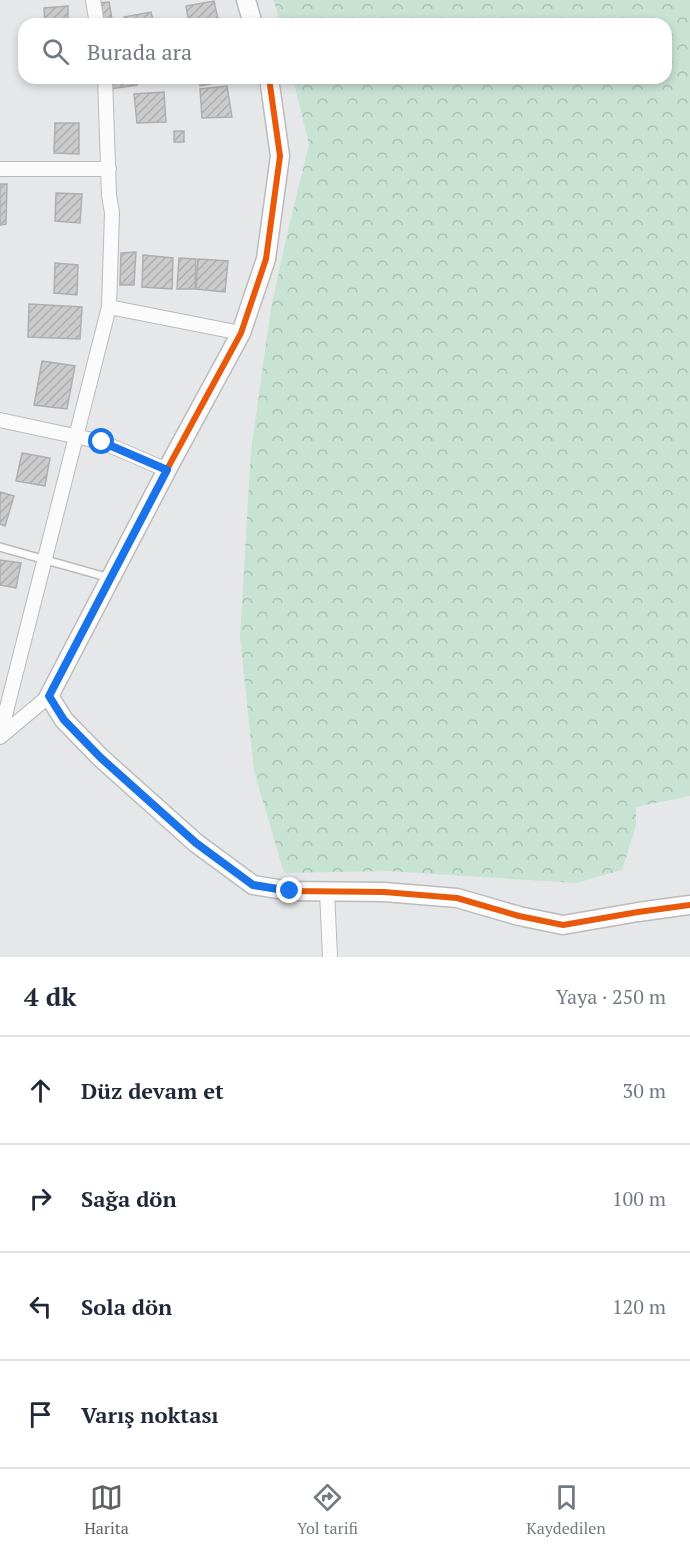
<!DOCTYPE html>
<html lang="tr">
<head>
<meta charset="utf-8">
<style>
  body { margin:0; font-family:"PT Serif",serif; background:#f6f6f7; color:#1f2937 }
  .stop { position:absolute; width:18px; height:18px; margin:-14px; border:4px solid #1a73e8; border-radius:50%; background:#fff }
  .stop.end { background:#1a73e8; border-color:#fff; box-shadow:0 2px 6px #0008 }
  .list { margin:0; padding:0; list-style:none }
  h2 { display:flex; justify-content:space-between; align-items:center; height:78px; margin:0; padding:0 24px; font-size:26px }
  h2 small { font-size:20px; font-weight:400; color:#747a83 }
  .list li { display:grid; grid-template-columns:39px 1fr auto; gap:18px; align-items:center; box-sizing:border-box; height:108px; padding:0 24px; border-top:2px solid #e0e1e3 }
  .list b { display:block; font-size:22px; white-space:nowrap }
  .list em { font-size:20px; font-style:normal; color:#747a83 }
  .icon { flex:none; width:33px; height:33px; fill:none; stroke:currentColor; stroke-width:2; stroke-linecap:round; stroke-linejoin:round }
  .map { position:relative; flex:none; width:690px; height:957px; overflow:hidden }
  .search { position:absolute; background:#fff; box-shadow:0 3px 9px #0003; left:18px; right:18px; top:18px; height:66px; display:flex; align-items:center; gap:15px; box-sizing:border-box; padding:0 21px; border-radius:18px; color:#747a83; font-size:22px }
  .sheet { height:510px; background:#fff }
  nav { display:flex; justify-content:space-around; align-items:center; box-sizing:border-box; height:84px; border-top:2px solid #e0e1e3; background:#fff; font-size:16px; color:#747a83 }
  nav a { display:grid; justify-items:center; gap:3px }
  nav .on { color:#606162 }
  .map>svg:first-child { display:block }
  .park { fill:url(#park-crowns) }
  .building { fill:url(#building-hatch); stroke:#afaeaf; stroke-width:1.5 }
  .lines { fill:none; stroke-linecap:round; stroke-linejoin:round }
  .service-casing { stroke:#bbbbbc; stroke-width:10 }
  .minor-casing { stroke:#bbbbbc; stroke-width:16 }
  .tertiary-casing { stroke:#bbbbbc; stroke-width:21 }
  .service { stroke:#fbfbfc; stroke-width:7 }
  .minor { stroke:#fbfbfc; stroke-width:14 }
  .tertiary { stroke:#fbfbfc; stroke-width:18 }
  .cycleway-casing { stroke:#fff; stroke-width:10 }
  .cycleway { stroke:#e8590c; stroke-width:6 }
  .route { stroke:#1a73e8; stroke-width:8 }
</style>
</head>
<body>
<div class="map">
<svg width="690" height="957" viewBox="0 0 690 957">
  <defs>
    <pattern id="park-crowns" width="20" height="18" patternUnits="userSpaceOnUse" patternTransform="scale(1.5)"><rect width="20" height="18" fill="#c8e2d4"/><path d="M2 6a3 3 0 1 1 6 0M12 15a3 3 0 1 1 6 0" fill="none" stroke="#abc1b5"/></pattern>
    <pattern id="building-hatch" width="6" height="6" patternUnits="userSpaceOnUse" patternTransform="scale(1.5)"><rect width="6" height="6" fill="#cbcbcc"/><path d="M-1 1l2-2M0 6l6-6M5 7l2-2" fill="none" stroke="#aeaeaf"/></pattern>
  </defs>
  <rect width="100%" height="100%" fill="#e6e7e9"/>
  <path class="park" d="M273,0H690V796L636,807V826L622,870L576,883L388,871L284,873L254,771L240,637L251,451L271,308L289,226L309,145L293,78H666V24H280L275,5Z"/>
  <path class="building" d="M214,1L219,24H189L186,6Z
    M109,2L112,19L102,20L100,3Z
    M68,6V24H45L44,8Z
    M151,12L154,24H126L124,17Z
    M49,78H72V80L49,83Z
    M109,78H136L137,85L110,89Z
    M198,78H210L211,84L200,86Z
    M227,86L232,117L202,118L200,89Z
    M164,92L166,122L137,123L134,94Z
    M55,123H79V154L54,153Z
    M174,131H184V142H174Z
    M0,184H7L6,224L0,225Z
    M56,193L82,194L80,223L55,221Z
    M136,252L134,285H120L121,253Z
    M143,255L173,258L172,289L142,287Z
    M179,258L196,259L195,289H177Z
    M198,259L228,261L225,292L196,289Z
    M55,263L78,265L77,295L54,293Z
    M29,304L82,307L80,339L28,337Z
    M42,361L75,366L67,409L34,405Z
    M22,453L50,458L45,486L16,481Z
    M0,492L14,496L5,526L0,524Z
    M0,560L21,563L16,588L0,585Z"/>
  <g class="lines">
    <g class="service-casing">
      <path id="service" d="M0,547L110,578"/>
    </g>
    <g class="minor-casing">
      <path id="minor" d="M93,0L97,24
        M0,169H109
        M109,307L241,333
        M0,420L102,442L167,470
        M0,735L109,307L112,213L109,195L105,78
        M0,737L49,696
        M327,891L330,957"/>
    </g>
    <g class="tertiary-casing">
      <path id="tertiary" d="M246,0L253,24
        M269,78L280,156L266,259L241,333L171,462L49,696L64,720L101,758L196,843L253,885L290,891L384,892L457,898L519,916L563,925L638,912L690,905"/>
    </g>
    <use href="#service" class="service"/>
    <use href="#minor" class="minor"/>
    <use href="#tertiary" class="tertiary"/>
    <g class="cycleway-casing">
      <path id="cycleway" d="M269,78L280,156L266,259L241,333L171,462L49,696L64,720L101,758L196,843L253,885L290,891L384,892L457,898L519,916L563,925L638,912L690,905"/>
    </g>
    <use href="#cycleway" class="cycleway"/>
  </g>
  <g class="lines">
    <path class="route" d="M102,442L167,470L49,696L64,720L101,758L196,843L253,885L290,891"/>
  </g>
</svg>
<div class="stop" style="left:102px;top:442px"></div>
<div class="stop end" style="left:290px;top:891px"></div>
<div class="search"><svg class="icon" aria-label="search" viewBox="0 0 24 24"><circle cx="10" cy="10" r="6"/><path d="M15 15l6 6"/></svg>Burada ara</div>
</div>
<section class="sheet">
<h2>4 dk<small>Yaya · 250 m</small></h2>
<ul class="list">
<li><svg class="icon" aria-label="ahead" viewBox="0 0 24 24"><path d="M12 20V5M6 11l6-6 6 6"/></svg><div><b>Düz devam et</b></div><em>30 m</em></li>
<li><svg class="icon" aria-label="right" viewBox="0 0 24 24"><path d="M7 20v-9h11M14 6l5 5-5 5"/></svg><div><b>Sağa dön</b></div><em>100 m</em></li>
<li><svg class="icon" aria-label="left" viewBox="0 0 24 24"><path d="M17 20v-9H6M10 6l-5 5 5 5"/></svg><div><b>Sola dön</b></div><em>120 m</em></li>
<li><svg class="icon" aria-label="arrive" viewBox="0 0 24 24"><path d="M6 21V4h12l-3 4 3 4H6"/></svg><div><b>Varış noktası</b></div></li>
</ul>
</section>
<nav>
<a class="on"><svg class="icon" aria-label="map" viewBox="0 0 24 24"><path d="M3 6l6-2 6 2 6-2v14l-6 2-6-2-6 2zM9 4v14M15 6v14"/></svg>Harita</a>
<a><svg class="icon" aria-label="directions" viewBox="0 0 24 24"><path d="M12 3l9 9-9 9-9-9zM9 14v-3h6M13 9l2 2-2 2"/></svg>Yol tarifi</a>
<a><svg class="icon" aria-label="saved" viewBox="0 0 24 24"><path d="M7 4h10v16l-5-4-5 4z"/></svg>Kaydedilen</a>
</nav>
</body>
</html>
